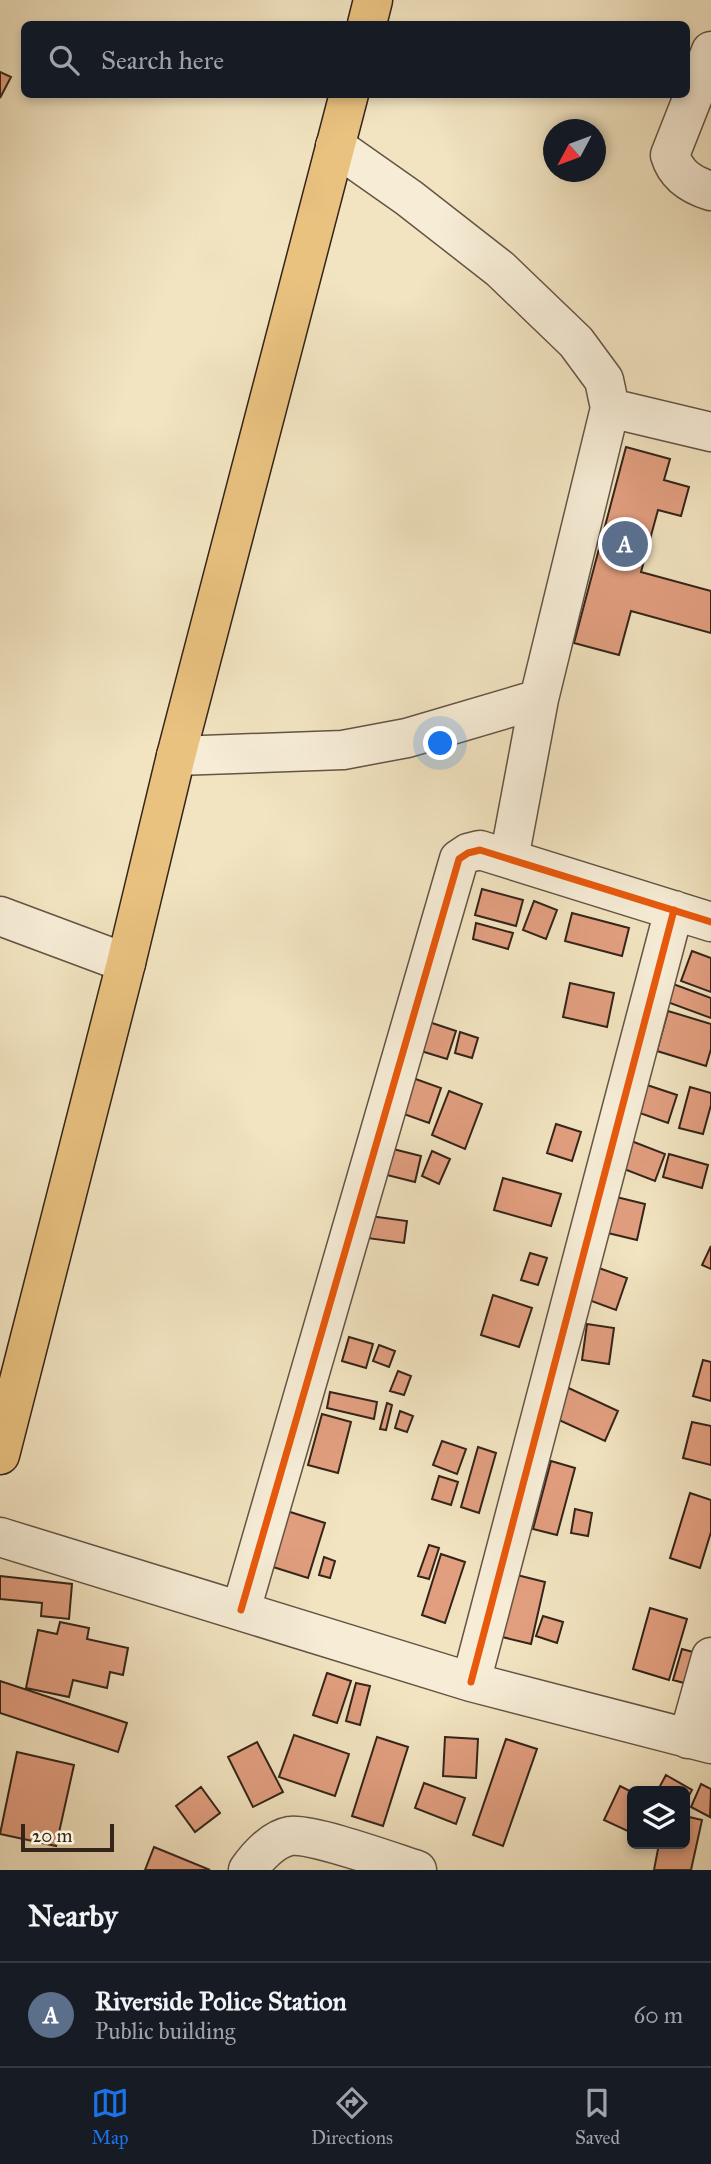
<!DOCTYPE html>
<html lang="en">
<head>
<meta charset="utf-8">
<style>
  body { margin:0; font-family:"IM FELL Great Primer",serif; background:#20242c; color:#f1f3f6 }
  .controls { position:absolute; right:21px; bottom:21px; display:grid; overflow:hidden; border-radius:10px; box-shadow:0 4px 10px #0003 }
  .controls button { width:63px; height:63px; display:grid; place-items:center; padding:0; border:0; border-bottom:2px solid #363941; background:#171b24; color:#f1f3f6; font:35px sans-serif }
  .compass { position:absolute; left:543px; top:119px; width:63px; height:63px; border-radius:50%; background:#171b24; box-shadow:0 4px 10px #0003; rotate:229deg }
  .scale { position:absolute; left:21px; bottom:18px; width:93px; box-sizing:border-box; padding-left:7px; border:4px solid #34241a; border-top:0; font-size:19px; line-height:24px; white-space:nowrap; color:#34241a; -webkit-text-stroke:5px #f7edd7; paint-order:stroke }
  .you { position:absolute; left:441px; top:744px; width:24px; height:24px; margin:-18px; border:5px solid #fff; border-radius:50%; background:#1a73e8; box-shadow:0 0 0 10px #1a73e833 }
  .badge { display:grid; place-items:center; width:46px; height:46px; border-radius:50%; background:#1a73e8; color:#fff; font-size:23px; font-weight:700 }
  .pin { position:absolute; translate:-50% -50%; border:4px solid #fff; box-shadow:0 2px 7px #0006 }
  .list { margin:0; padding:0; list-style:none }
  h2 { display:flex; justify-content:space-between; align-items:center; height:91px; margin:0; padding:0 28px; font-size:30px }
  h2 small { font-size:23px; font-weight:400; color:#9ea1a6 }
  .list li { display:grid; grid-template-columns:46px 1fr auto; gap:21px; align-items:center; box-sizing:border-box; height:105px; padding:0 28px; border-top:2px solid #363941 }
  .list b { display:block; font-size:26px; white-space:nowrap }
  .list p { margin:0; font-size:23px; white-space:nowrap; color:#9ea1a6 }
  .list em { font-size:23px; font-style:normal; color:#9ea1a6 }
  .icon { flex:none; width:38px; height:38px; fill:none; stroke:currentColor; stroke-width:2; stroke-linecap:round; stroke-linejoin:round }
  .map { position:relative; flex:none; width:711px; height:1870px; overflow:hidden }
  .search { position:absolute; background:#171b24; box-shadow:0 4px 10px #0003; left:21px; right:21px; top:21px; height:77px; display:flex; align-items:center; gap:18px; box-sizing:border-box; padding:0 24px; border-radius:10px; color:#9ea1a6; font-size:26px }
  .sheet { height:196px; background:#171b24 }
  nav { display:flex; justify-content:space-around; align-items:center; box-sizing:border-box; height:98px; border-top:2px solid #363941; background:#171b24; font-size:19px; color:#9ea1a6 }
  nav a { display:grid; justify-items:center; gap:4px }
  nav .on { color:#1a73e8 }
  .map>svg:first-child { display:block }
  .building { fill:#e29f80; stroke:#34241a; stroke-width:2 }
  .lines { fill:none; stroke-linecap:round; stroke-linejoin:round }
  .minor-casing { stroke:#645444; stroke-width:41 }
  .major-casing { stroke:#34241a; stroke-width:41 }
  .minor { stroke:#f7edd7; stroke-width:38 }
  .major { stroke:#e9c280; stroke-width:38 }
  .cycleway-casing { stroke:#f7edd7; stroke-width:11 }
  .cycleway { stroke:#e8590c; stroke-width:7 }
</style>
</head>
<body>
<div class="map">
<svg width="711" height="1870" viewBox="0 0 711 1870">
  <rect width="100%" height="100%" fill="#f2e4c1"/>
  <filter id="stains"><feTurbulence type="fractalNoise" baseFrequency=".00286" numOctaves="4"/><feColorMatrix values="0 0 0 0 .2 0 0 0 0 .09 0 0 0 0 .02 0 0 0 .5 -.17"/></filter>
  <radialGradient id="worn" r=".72"><stop offset=".6" stop-color="#630" stop-opacity="0"/><stop offset="1" stop-color="#630" stop-opacity=".3"/></radialGradient>
  <path class="building" d="M0,72L11,77L0,98Z
    M626,447L670,459L664,480L689,487L681,516L658,510L641,572L711,591V633L631,611L619,655L574,643Z
    M482,889L523,900L516,926L475,915Z
    M534,901L557,910L546,939L523,930Z
    M572,913L629,928L622,956L565,941Z
    M476,923L513,933L508,949L473,939Z
    M692,951L711,958V992L681,981Z
    M657,978L711,998V1018L651,996Z
    M570,983L614,993L607,1027L563,1017Z
    M668,1011L711,1024V1049L706,1066L657,1051Z
    M429,1022L456,1031L447,1059L421,1051Z
    M460,1032L478,1038L472,1058L455,1053Z
    M410,1077L441,1088L429,1123L398,1112Z
    M644,1084L677,1095L668,1123L634,1111Z
    M690,1087L711,1093V1105L703,1134L679,1128Z
    M449,1091L482,1104L465,1149L432,1135Z
    M556,1124L581,1132L572,1161L547,1153Z
    M621,1137L665,1154L655,1181L611,1164Z
    M385,1147L421,1156L415,1182L379,1173Z
    M432,1151L450,1159L439,1184L422,1176Z
    M669,1154L708,1165L702,1188L663,1177Z
    M503,1178L561,1194L551,1226L494,1210Z
    M600,1193L645,1204L637,1240L591,1229Z
    M370,1216L407,1221L404,1243L367,1238Z
    M711,1246V1269L702,1265Z
    M530,1253L547,1258L538,1285L521,1280Z
    M596,1267L627,1278L616,1310L586,1299Z
    M493,1295L532,1308L519,1347L481,1335Z
    M587,1324L614,1328L609,1364L582,1360Z
    M349,1337L373,1344L366,1368L342,1361Z
    M379,1345L395,1351L389,1367L373,1361Z
    M703,1360L711,1362V1401L693,1396Z
    M398,1371L411,1376L404,1395L390,1391Z
    M562,1385L618,1411L605,1441L548,1415Z
    M330,1392L377,1402L374,1419L327,1408Z
    M387,1403L392,1405L386,1430L380,1429Z
    M400,1411L413,1416L407,1432L395,1428Z
    M322,1414L351,1422L338,1473L308,1465Z
    M692,1422L711,1426V1465L683,1458Z
    M442,1441L466,1449L457,1474L433,1465Z
    M478,1447L496,1453L479,1513L461,1507Z
    M551,1461L575,1468L557,1535L533,1529Z
    M439,1476L458,1482L451,1505L432,1499Z
    M690,1493L711,1500V1532L700,1568L670,1558Z
    M575,1509L592,1513L588,1536L571,1533Z
    M287,1511L325,1523L308,1578L270,1566Z
    M429,1545L439,1548L429,1579L418,1576Z
    M441,1554L465,1562L445,1623L422,1615Z
    M324,1557L335,1561L330,1578L319,1575Z
    M509,1573L545,1582L531,1644L494,1635Z
    M0,1576L72,1584L69,1619L41,1616L42,1603L0,1599Z
    M650,1608L687,1619L669,1680L633,1669Z
    M543,1616L563,1622L557,1643L536,1636Z
    M60,1622L89,1628L87,1639L128,1648L123,1675L110,1672L107,1688L73,1680L69,1697L26,1688L38,1630L57,1634Z
    M682,1649L693,1652L684,1683L673,1680Z
    M327,1673L351,1681L337,1723L313,1715Z
    M0,1681L127,1723L118,1752L0,1713Z
    M356,1683L370,1686L360,1725L346,1721Z
    M294,1735L349,1754L335,1796L279,1777Z
    M377,1737L408,1747L383,1826L352,1816Z
    M445,1737L478,1739L476,1778L443,1776Z
    M506,1739L537,1749L503,1846L473,1835Z
    M257,1742L283,1792L253,1807L228,1757Z
    M17,1752L74,1765L56,1846L0,1834Z
    M666,1775L692,1790L686,1801L685,1791H669L660,1786Z
    M424,1783L465,1798L456,1824L415,1808Z
    M701,1784L711,1789L710,1817L691,1807Z
    M620,1786L632,1792V1833L604,1820Z
    M201,1787L220,1813L195,1832L176,1806Z
    M685,1816L702,1820L691,1870H654L659,1844H685Z
    M154,1847L210,1870H145Z"/>
  <g class="lines">
    <g class="minor-casing">
      <path id="minor" d="M711,51L670,155C676,175 691,185 711,191
        M335,146L409,198L500,269L576,342L604,380L610,408L539,699L509,859
        M610,408L711,432
        M176,756L343,750L407,738L539,699
        M0,916L126,963
        M0,1537L471,1682L711,1744
        M241,1610L459,859L468,853L480,850L711,922
        M471,1682L674,910
        M688,1739L711,1657
        M248,1870C257,1857 273,1839 290,1836C312,1833 392,1862 417,1870"/>
    </g>
    <g class="major-casing">
      <path id="major" d="M367,24L373,0
        M0,1455L126,963L176,756L349,94"/>
    </g>
    <use href="#minor" class="minor"/>
    <use href="#major" class="major"/>
    <g class="cycleway-casing">
      <path id="cycleway" d="M241,1610L459,859L468,853L480,850L711,922
        M471,1682L674,910"/>
    </g>
    <use href="#cycleway" class="cycleway"/>
  </g>
  <rect width="100%" height="100%" filter="url(#stains)"/>
  <rect width="100%" height="100%" fill="url(#worn)"/>
</svg>
<div class="controls">
<button><svg class="icon" aria-label="layers" viewBox="0 0 24 24"><path d="M12 4l9 5-9 5-9-5zM3 14l9 5 9-5"/></svg></button>
</div>
<svg class="compass" viewBox="-18 -18 36 36"><path d="M0-13l5 13h-10z" fill="#e53935"/><path d="M0 13l5-13h-10z" fill="#9ea1a6"/></svg>
<div class="scale">20 m</div>
<div class="you"></div>
<div class="pin badge" style="left:625px;top:544px;background:#5c6f8a">A</div>
<div class="search"><svg class="icon" aria-label="search" viewBox="0 0 24 24"><circle cx="10" cy="10" r="6"/><path d="M15 15l6 6"/></svg>Search here</div>
</div>
<section class="sheet">
<h2>Nearby<small></small></h2>
<ul class="list">
<li><span class="badge" style="background:#5c6f8a">A</span><div><b>Riverside Police Station</b><p>Public building</p></div><em>60 m</em></li>
</ul>
</section>
<nav>
<a class="on"><svg class="icon" aria-label="map" viewBox="0 0 24 24"><path d="M3 6l6-2 6 2 6-2v14l-6 2-6-2-6 2zM9 4v14M15 6v14"/></svg>Map</a>
<a><svg class="icon" aria-label="directions" viewBox="0 0 24 24"><path d="M12 3l9 9-9 9-9-9zM9 14v-3h6M13 9l2 2-2 2"/></svg>Directions</a>
<a><svg class="icon" aria-label="saved" viewBox="0 0 24 24"><path d="M7 4h10v16l-5-4-5 4z"/></svg>Saved</a>
</nav>
</body>
</html>
